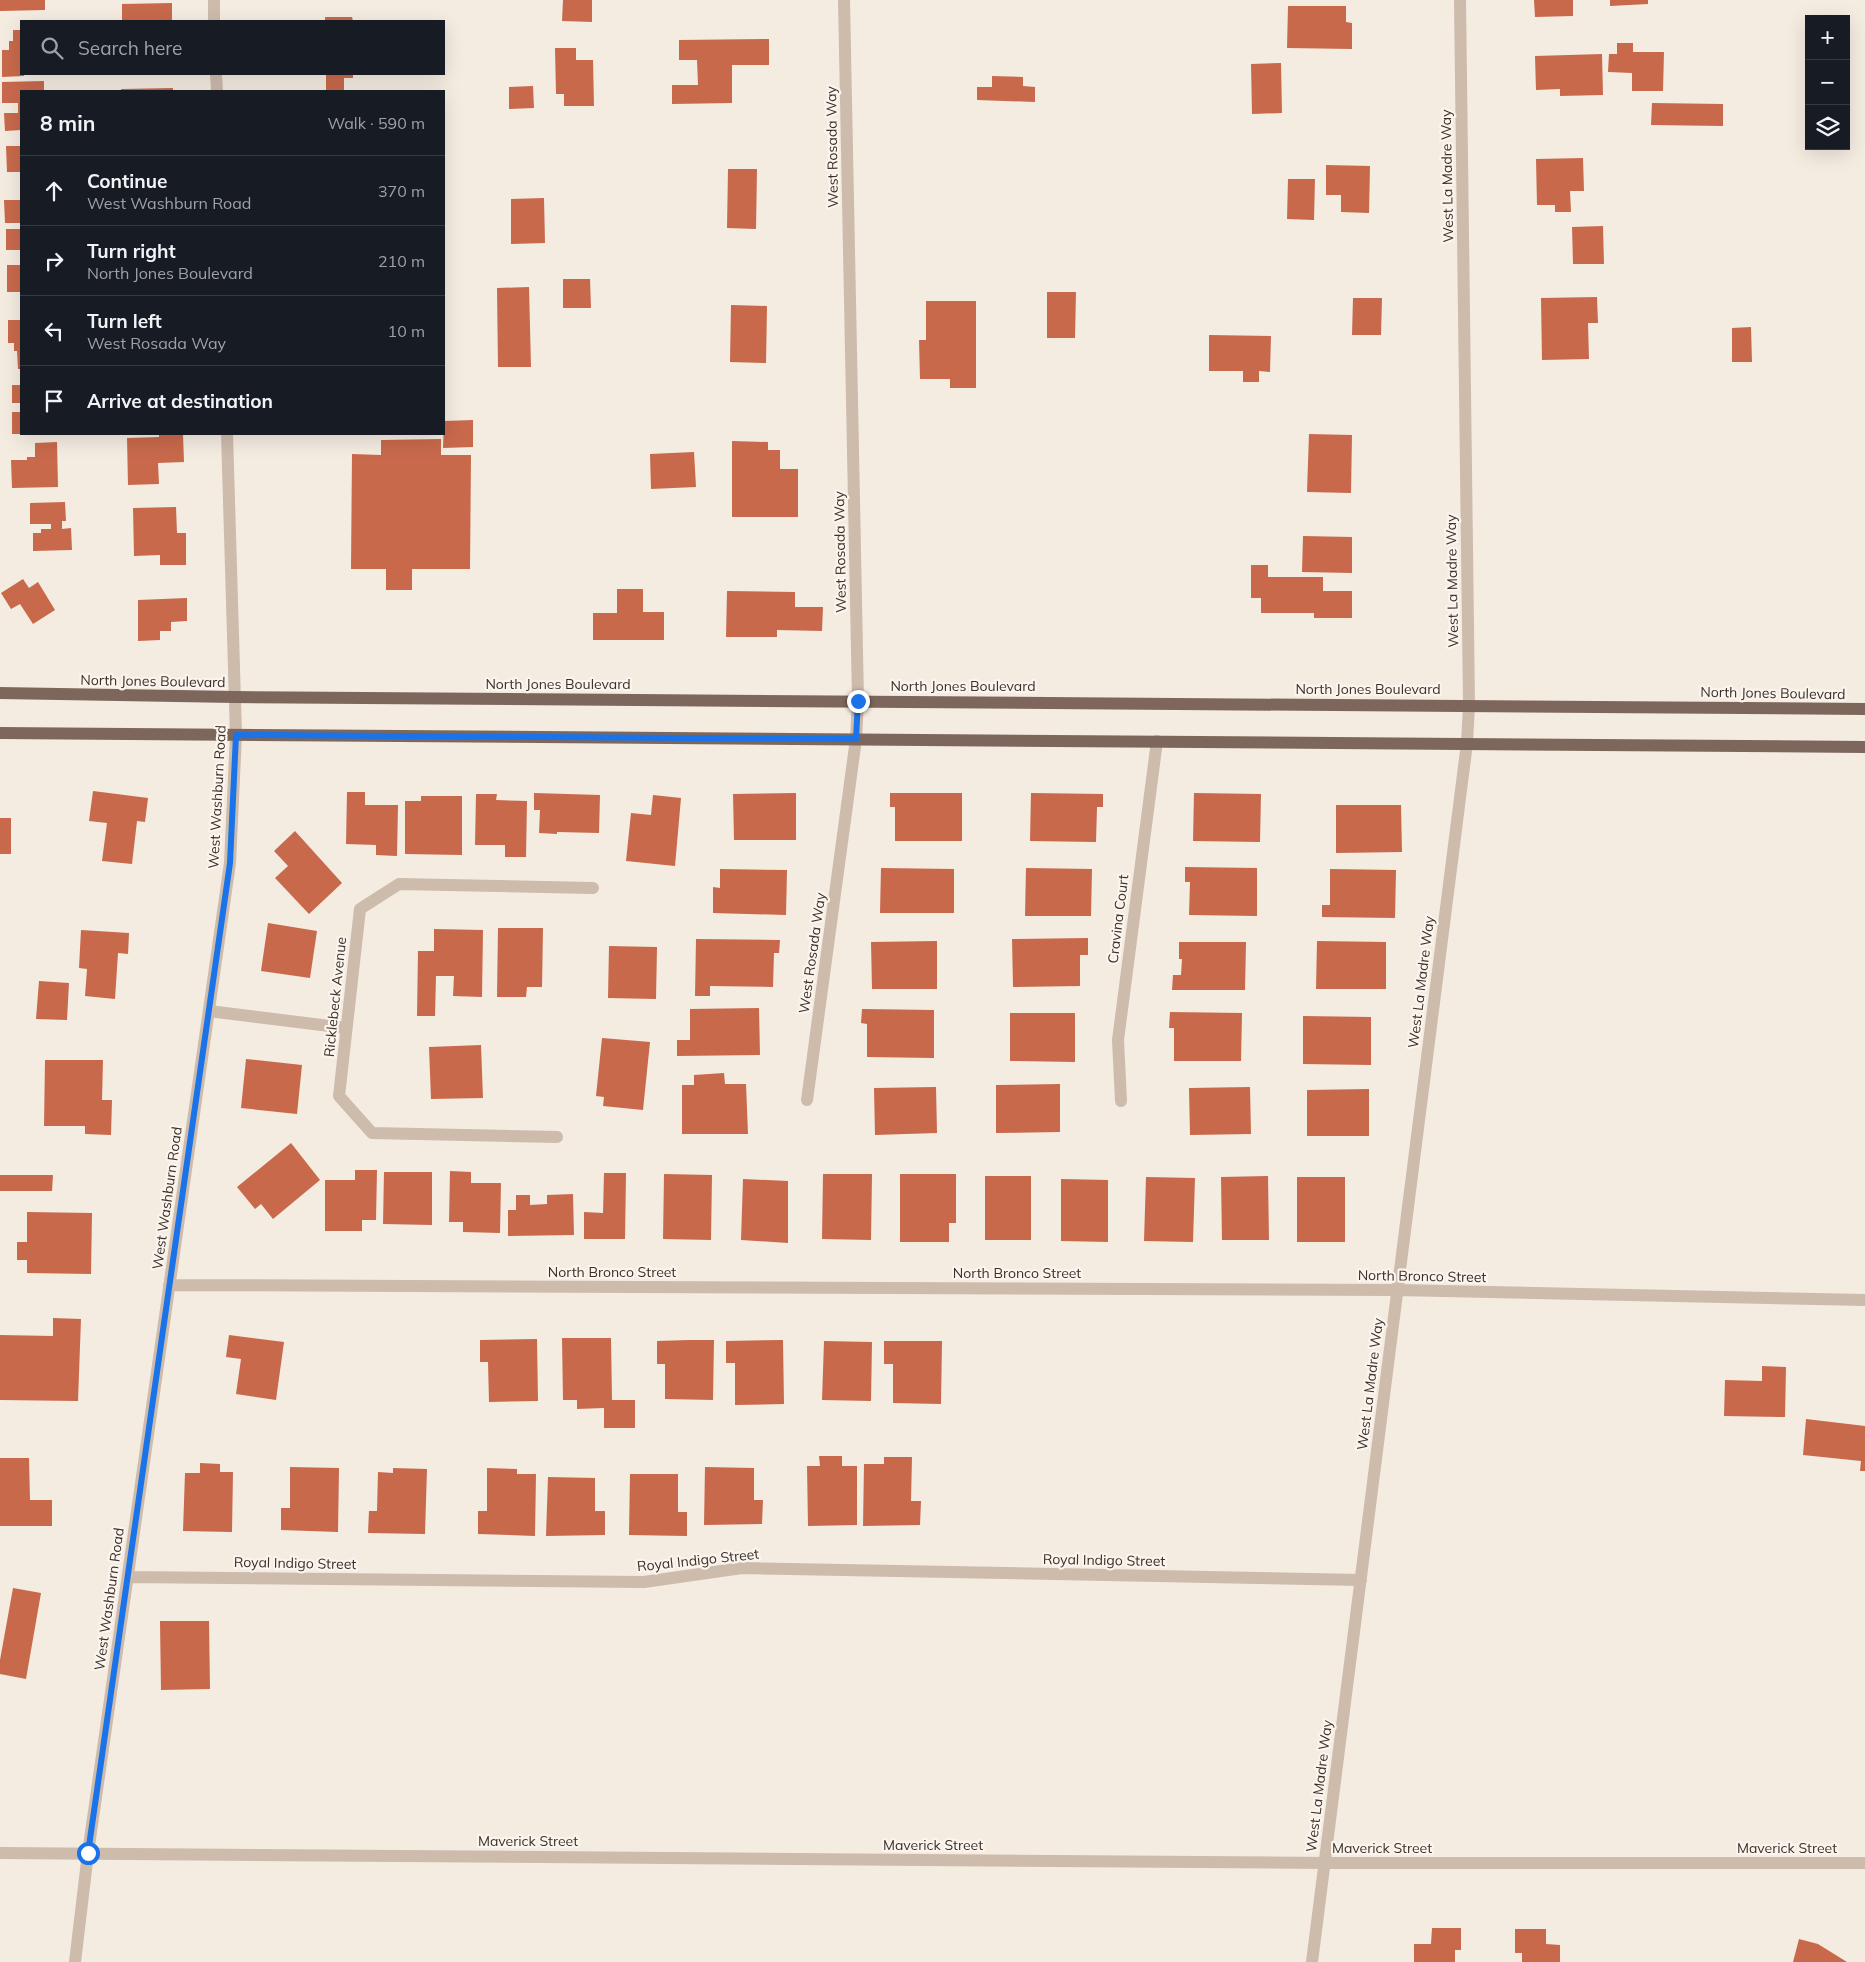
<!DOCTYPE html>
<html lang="en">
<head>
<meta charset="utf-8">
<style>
  body { margin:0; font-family:Mulish,sans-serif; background:#242831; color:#f1f3f6 }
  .controls { position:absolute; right:15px; top:15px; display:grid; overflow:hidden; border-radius:0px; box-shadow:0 5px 20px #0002 }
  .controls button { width:45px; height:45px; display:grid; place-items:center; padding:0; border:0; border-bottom:1px solid #363941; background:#171b24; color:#f1f3f6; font:25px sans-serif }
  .stop { position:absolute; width:15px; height:15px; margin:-11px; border:4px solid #1a73e8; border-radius:50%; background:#fff }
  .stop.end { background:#1a73e8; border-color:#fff; box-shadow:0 1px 5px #0008 }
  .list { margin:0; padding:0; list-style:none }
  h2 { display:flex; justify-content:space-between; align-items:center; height:65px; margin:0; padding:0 20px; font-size:21px }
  h2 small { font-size:16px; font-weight:400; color:#9ea1a6 }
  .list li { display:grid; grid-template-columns:32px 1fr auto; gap:15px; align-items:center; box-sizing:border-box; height:70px; padding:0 20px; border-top:1px solid #363941 }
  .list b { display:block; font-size:19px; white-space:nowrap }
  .list p { margin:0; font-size:16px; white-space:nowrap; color:#9ea1a6 }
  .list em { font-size:16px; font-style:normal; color:#9ea1a6 }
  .icon { flex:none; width:28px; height:28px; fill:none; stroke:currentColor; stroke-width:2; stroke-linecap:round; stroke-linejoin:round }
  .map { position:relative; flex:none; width:1865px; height:1962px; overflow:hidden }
  .search { position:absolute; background:#171b24; box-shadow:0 5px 20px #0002; left:20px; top:20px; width:425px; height:55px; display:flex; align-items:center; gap:12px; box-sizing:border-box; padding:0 18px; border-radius:0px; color:#9ea1a6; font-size:19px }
  .panel { position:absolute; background:#171b24; box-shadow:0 5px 20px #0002; left:20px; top:90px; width:425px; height:345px; border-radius:0px }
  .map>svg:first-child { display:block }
  .building { fill:#c8694b }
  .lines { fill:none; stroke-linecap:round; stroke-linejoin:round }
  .minor { stroke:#cdbbac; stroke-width:12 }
  .major { stroke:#7d675c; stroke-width:12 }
  .route { stroke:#1a73e8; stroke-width:6 }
  .labels { text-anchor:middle; stroke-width:4.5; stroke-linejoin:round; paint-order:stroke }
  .street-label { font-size:14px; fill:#3b302b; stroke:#fbf5ee }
</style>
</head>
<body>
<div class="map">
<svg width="1865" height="1962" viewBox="0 0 1865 1962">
  <rect width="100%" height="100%" fill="#f4ebe1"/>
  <path class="building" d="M0,0H45V10L0,11Z
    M563,0H592V22L562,21Z
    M1534,0H1573V16L1535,17Z
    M1610,0H1648V4L1610,6Z
    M172,3V21H122V4Z
    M1288,6H1346V22L1352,23V49L1287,48Z
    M325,17H352L353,21H325Z
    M13,30H21V74H24V76L2,77V50H9V41H13Z
    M769,39V65H732V103L672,104V85H698L697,60H679V40Z
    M1617,43H1633V52H1664L1663,91H1632V73L1608,72L1609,54H1617Z
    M555,48H576V60H593L594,106H564V94H556Z
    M1602,54L1603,95L1560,96V89L1536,90L1535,56Z
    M1281,63L1282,113L1252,114L1251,64Z
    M326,74H353V78H344V91H326Z
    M992,76L1023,77V86L1035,87V102L977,100V87H992Z
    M44,81V91H21V130L5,131L4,113H18V103H2V82Z
    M533,86L534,108L509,109V87Z
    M173,88V91H121V89Z
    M1652,103L1723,104V126L1651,125Z
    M6,146H21V172H7Z
    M1583,158L1584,191H1570L1571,212H1555V205H1537L1536,159Z
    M1326,165L1370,166L1369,213L1341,212V195H1326Z
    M728,169H757L756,229L727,228Z
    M1288,179H1315L1314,220L1287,219Z
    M544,198L545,243L511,244V199Z
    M4,200H21V223H5Z
    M1603,226L1604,264H1573L1572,227Z
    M6,229H21V250H6Z
    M7,265H21V292H7Z
    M563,279H590L591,308H563Z
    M529,287L531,367H498L497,288Z
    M1047,292H1076L1075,338H1047Z
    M1597,297L1598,323H1588L1589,359L1542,360L1541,298Z
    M1353,298H1382L1381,335H1352Z
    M926,301H976V388H950V379H920L919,340H926Z
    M731,305L767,306L766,363L730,362Z
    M8,320H21V369H18L17,351H14V343H8Z
    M1751,327L1752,362H1732V328Z
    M1209,335L1271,336L1270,372L1259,371V382H1243V371H1209Z
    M12,385H21V403H12Z
    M12,412H21V434H12Z
    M473,420V447L443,448L444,421Z
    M159,434H183L184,462L158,463L159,484L128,485L127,438L159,437Z
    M1309,434L1352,435L1351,493L1307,492Z
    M441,439V455H471L470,569H412V590H386V569H351L352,454L381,455V440Z
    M732,441L768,442V450H780V469H798V517H732Z
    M57,442L58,487L12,488L11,460H27V457H35V443Z
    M694,452L696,487L651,489L650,454Z
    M65,502L66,521H62V529L71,528L72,550L33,551V533H41V529H51V524H30V503Z
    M176,507L177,533H186V565H160V555L134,556L133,508Z
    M1303,536L1352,537V573L1302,572Z
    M1251,565H1268V577H1323V591H1352V618H1314V613H1261V598H1251Z
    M23,579L29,588L38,582L55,610L33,624L20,604L11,609L1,593Z
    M617,589H643V612H664V640H593V613H617Z
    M727,591L795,592V607H823L822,631L777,630V637H726Z
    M187,598V621L171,622V631H160V640L138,641V600Z
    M93,791L148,798L145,822L137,821L132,864L102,861L107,823L89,821Z
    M347,792H365V805H398L397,856L376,855V845L346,844Z
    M534,793L600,795L599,833L557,832V834L539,833L540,810H534Z
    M796,793V840H734L733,794Z
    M890,793H962V841H895V807H890Z
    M1031,793L1103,794V807H1097L1096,842L1030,841Z
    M1194,793L1261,794L1260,842L1193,841Z
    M476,794H497L496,800L527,801L526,857H505V845H475Z
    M653,795L681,798L675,866L626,861L631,813L651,815Z
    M421,796H462V855L405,854V801H421Z
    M1336,805H1401L1402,852L1336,853Z
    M0,818H11V854H0Z
    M295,831L342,883L309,914L275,878L288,866L274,851Z
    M1185,867L1257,868V916L1189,915L1190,882H1185Z
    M881,868L954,869V913H880Z
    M1026,868L1092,869L1091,916H1025Z
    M720,869L787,870L786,915L713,913V887L720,888Z
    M1330,869L1396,870L1395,918L1322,917V905H1330Z
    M268,923L317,931L310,978L261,971Z
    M498,928H543L542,987H527L526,997H497Z
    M434,929L483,930L482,997L453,996L454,976H436L435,1016H417L418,951H434Z
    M81,930L129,933L128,954L118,953L115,999L85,996L87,969L79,968Z
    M1088,938V955H1080V986L1013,987L1012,939Z
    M696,939L780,940L779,953H774L773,987L710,986V996H695Z
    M937,941V989H872L871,942Z
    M1317,941L1386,942V989H1316Z
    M1179,942H1246L1245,990H1172L1173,975H1181L1182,959H1179Z
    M609,946L657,947L656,999L608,998Z
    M39,981L69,983L67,1020L36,1019Z
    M759,1008L760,1055L677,1056V1040H690V1009Z
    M862,1009L934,1010V1058L867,1057V1024L861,1023Z
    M1170,1012L1242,1013L1241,1061H1174V1028H1169Z
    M1010,1013H1075V1062L1010,1061Z
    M1303,1016L1371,1017V1065L1303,1064Z
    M602,1038L650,1042L643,1110L603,1106L604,1097L596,1096Z
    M481,1045L483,1098L431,1099L429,1047Z
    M246,1059L302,1065L297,1114L241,1108Z
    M45,1060H103L102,1100H112L111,1135L85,1134V1126H44Z
    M724,1073L725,1084H746L748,1134H682V1085H694V1075Z
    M1060,1084V1132L996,1133V1085Z
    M936,1087L937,1133L875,1135L874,1088Z
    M1250,1087L1251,1134L1190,1135L1189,1088Z
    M1369,1089V1136H1307V1090Z
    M291,1143L320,1180L273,1219L261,1204L255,1209L237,1187Z
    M355,1170H377L376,1220H362V1231H325V1180H355Z
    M450,1171L471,1172V1183H501L500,1233L463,1232V1222H449Z
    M384,1172H432V1225L383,1224Z
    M604,1173H626L625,1239H584V1212L603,1213Z
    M664,1174L712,1175L711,1240L663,1239Z
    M823,1174H872L871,1240L822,1239Z
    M900,1174H956V1223H949V1242H900Z
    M0,1175H53L52,1191H0Z
    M985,1176H1031V1240H985Z
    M1268,1176L1269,1240H1222L1221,1177Z
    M1146,1177L1195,1178L1193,1242L1144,1241Z
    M1297,1177H1345V1242H1297Z
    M743,1179L788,1181V1243L741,1240Z
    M1061,1179L1108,1180V1242L1061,1241Z
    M573,1194L574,1235L508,1236V1210H516V1195H530V1205L547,1204V1195Z
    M27,1212L92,1213L91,1274L27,1273V1260H17V1242H27Z
    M53,1318L81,1319L78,1401L0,1400V1335L53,1336Z
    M229,1335L284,1342L276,1400L236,1394L241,1359L226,1357Z
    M562,1338H611L612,1400H635V1428H604V1408L577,1409V1400H563Z
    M537,1339L538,1401L489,1402L488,1362H480V1340Z
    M689,1340H714L713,1400L665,1399V1364H657V1341Z
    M783,1340L784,1404L735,1405V1363H726V1341Z
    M824,1341L872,1342L871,1401L822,1400Z
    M884,1341H942L941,1404L893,1403V1364H884Z
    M1762,1366L1786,1367L1785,1417L1724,1416L1725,1380L1762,1381Z
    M1806,1419L1865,1426V1471H1860L1861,1461L1803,1455Z
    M819,1456H842V1466H857V1525L808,1526L807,1466H820Z
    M884,1457H912L911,1501H921L920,1525L863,1526L864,1464H884Z
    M0,1458H29L30,1500H52V1526H0Z
    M200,1463L220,1464V1472H233L232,1532L183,1531L185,1473H200Z
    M290,1467L339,1468L338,1532L281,1530V1508H290Z
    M705,1467L754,1468V1500H763L762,1524L704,1525Z
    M393,1468L427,1469L425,1534L368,1533L369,1511H377L378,1472L393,1473Z
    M487,1468L517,1469V1474H536L535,1536L478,1534V1511H487Z
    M630,1474H678V1512H687V1536L629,1535Z
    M548,1477L595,1478V1511H605V1535L546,1536Z
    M13,1588L41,1593L26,1679L0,1674V1660Z
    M160,1621H209L210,1689L161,1690Z
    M1432,1928H1461V1950H1455V1962H1414V1944H1431Z
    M1515,1929H1546V1944L1560,1945V1962H1522V1953H1515Z
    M1799,1939L1818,1944L1847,1962H1793Z"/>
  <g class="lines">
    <path class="minor" d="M214,0V21
      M216,74L217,91
      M209,1011L346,1028
      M807,1100L856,739L858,701L844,0
      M1121,1101L1118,1040L1157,741
      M557,1137L372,1133L339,1096L360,909L399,884L593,888
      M169,1285L1397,1290L1865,1300
      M128,1577L644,1582L742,1568L1361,1580
      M0,1853L1325,1863H1865
      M75,1962L88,1853L230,863L236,735L227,434
      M1312,1962L1467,743L1469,705L1460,0"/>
    <path class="major" d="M0,693L235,697L1865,709
      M0,733L1865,747"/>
  </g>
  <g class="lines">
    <path class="route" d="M88,1853L230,863L236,735L856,739L858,701"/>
  </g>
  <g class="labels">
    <g class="street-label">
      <text transform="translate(832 147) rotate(-91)" y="5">West Rosada Way</text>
      <text transform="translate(1447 176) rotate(-91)" y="5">West La Madre Way</text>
      <text transform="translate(840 552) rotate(-91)" y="5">West Rosada Way</text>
      <text transform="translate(1452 581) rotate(-91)" y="5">West La Madre Way</text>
      <text transform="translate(153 681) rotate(1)" y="5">North Jones Boulevard</text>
      <text x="558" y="689">North Jones Boulevard</text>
      <text x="963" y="691">North Jones Boulevard</text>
      <text x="1368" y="694">North Jones Boulevard</text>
      <text transform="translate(1773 693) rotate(1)" y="5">North Jones Boulevard</text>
      <text transform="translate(217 797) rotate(-87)" y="5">West Washburn Road</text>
      <text transform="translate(1118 919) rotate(-83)" y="5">Cravina Court</text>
      <text transform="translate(812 953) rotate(-82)" y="5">West Rosada Way</text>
      <text transform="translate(1421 982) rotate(-83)" y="5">West La Madre Way</text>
      <text transform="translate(335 997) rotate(-84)" y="5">Ricklebeck Avenue</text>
      <text transform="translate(167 1198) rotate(-82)" y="5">West Washburn Road</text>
      <text x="612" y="1277">North Bronco Street</text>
      <text x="1017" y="1278">North Bronco Street</text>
      <text transform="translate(1422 1276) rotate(1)" y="5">North Bronco Street</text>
      <text transform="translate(1370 1384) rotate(-83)" y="5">West La Madre Way</text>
      <text transform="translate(698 1560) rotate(-6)" y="5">Royal Indigo Street</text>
      <text transform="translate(1104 1560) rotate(1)" y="5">Royal Indigo Street</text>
      <text transform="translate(295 1563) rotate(1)" y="5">Royal Indigo Street</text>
      <text transform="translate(109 1599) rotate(-82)" y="5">West Washburn Road</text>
      <text transform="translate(1319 1786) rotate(-83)" y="5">West La Madre Way</text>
      <text x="528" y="1846">Maverick Street</text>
      <text x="933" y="1850">Maverick Street</text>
      <text x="1382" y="1853">Maverick Street</text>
      <text x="1787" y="1853">Maverick Street</text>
    </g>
  </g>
</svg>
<div class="controls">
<button>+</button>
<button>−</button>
<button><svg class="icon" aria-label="layers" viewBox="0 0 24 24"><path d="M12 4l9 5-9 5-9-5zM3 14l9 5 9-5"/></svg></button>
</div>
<div class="stop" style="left:88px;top:1853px"></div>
<div class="stop end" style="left:858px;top:701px"></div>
<div class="search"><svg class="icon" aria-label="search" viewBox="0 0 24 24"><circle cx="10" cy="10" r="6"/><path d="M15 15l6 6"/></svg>Search here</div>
<section class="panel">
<h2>8 min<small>Walk · 590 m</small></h2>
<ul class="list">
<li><svg class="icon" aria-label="ahead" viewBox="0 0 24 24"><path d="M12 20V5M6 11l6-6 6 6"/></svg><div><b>Continue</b><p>West Washburn Road</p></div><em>370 m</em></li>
<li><svg class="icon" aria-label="right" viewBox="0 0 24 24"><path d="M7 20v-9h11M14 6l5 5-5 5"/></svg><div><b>Turn right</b><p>North Jones Boulevard</p></div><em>210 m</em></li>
<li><svg class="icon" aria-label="left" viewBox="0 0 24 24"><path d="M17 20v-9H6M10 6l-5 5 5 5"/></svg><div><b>Turn left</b><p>West Rosada Way</p></div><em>10 m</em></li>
<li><svg class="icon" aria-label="arrive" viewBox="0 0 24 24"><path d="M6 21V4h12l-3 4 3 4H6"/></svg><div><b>Arrive at destination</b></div></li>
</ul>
</section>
</div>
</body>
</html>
